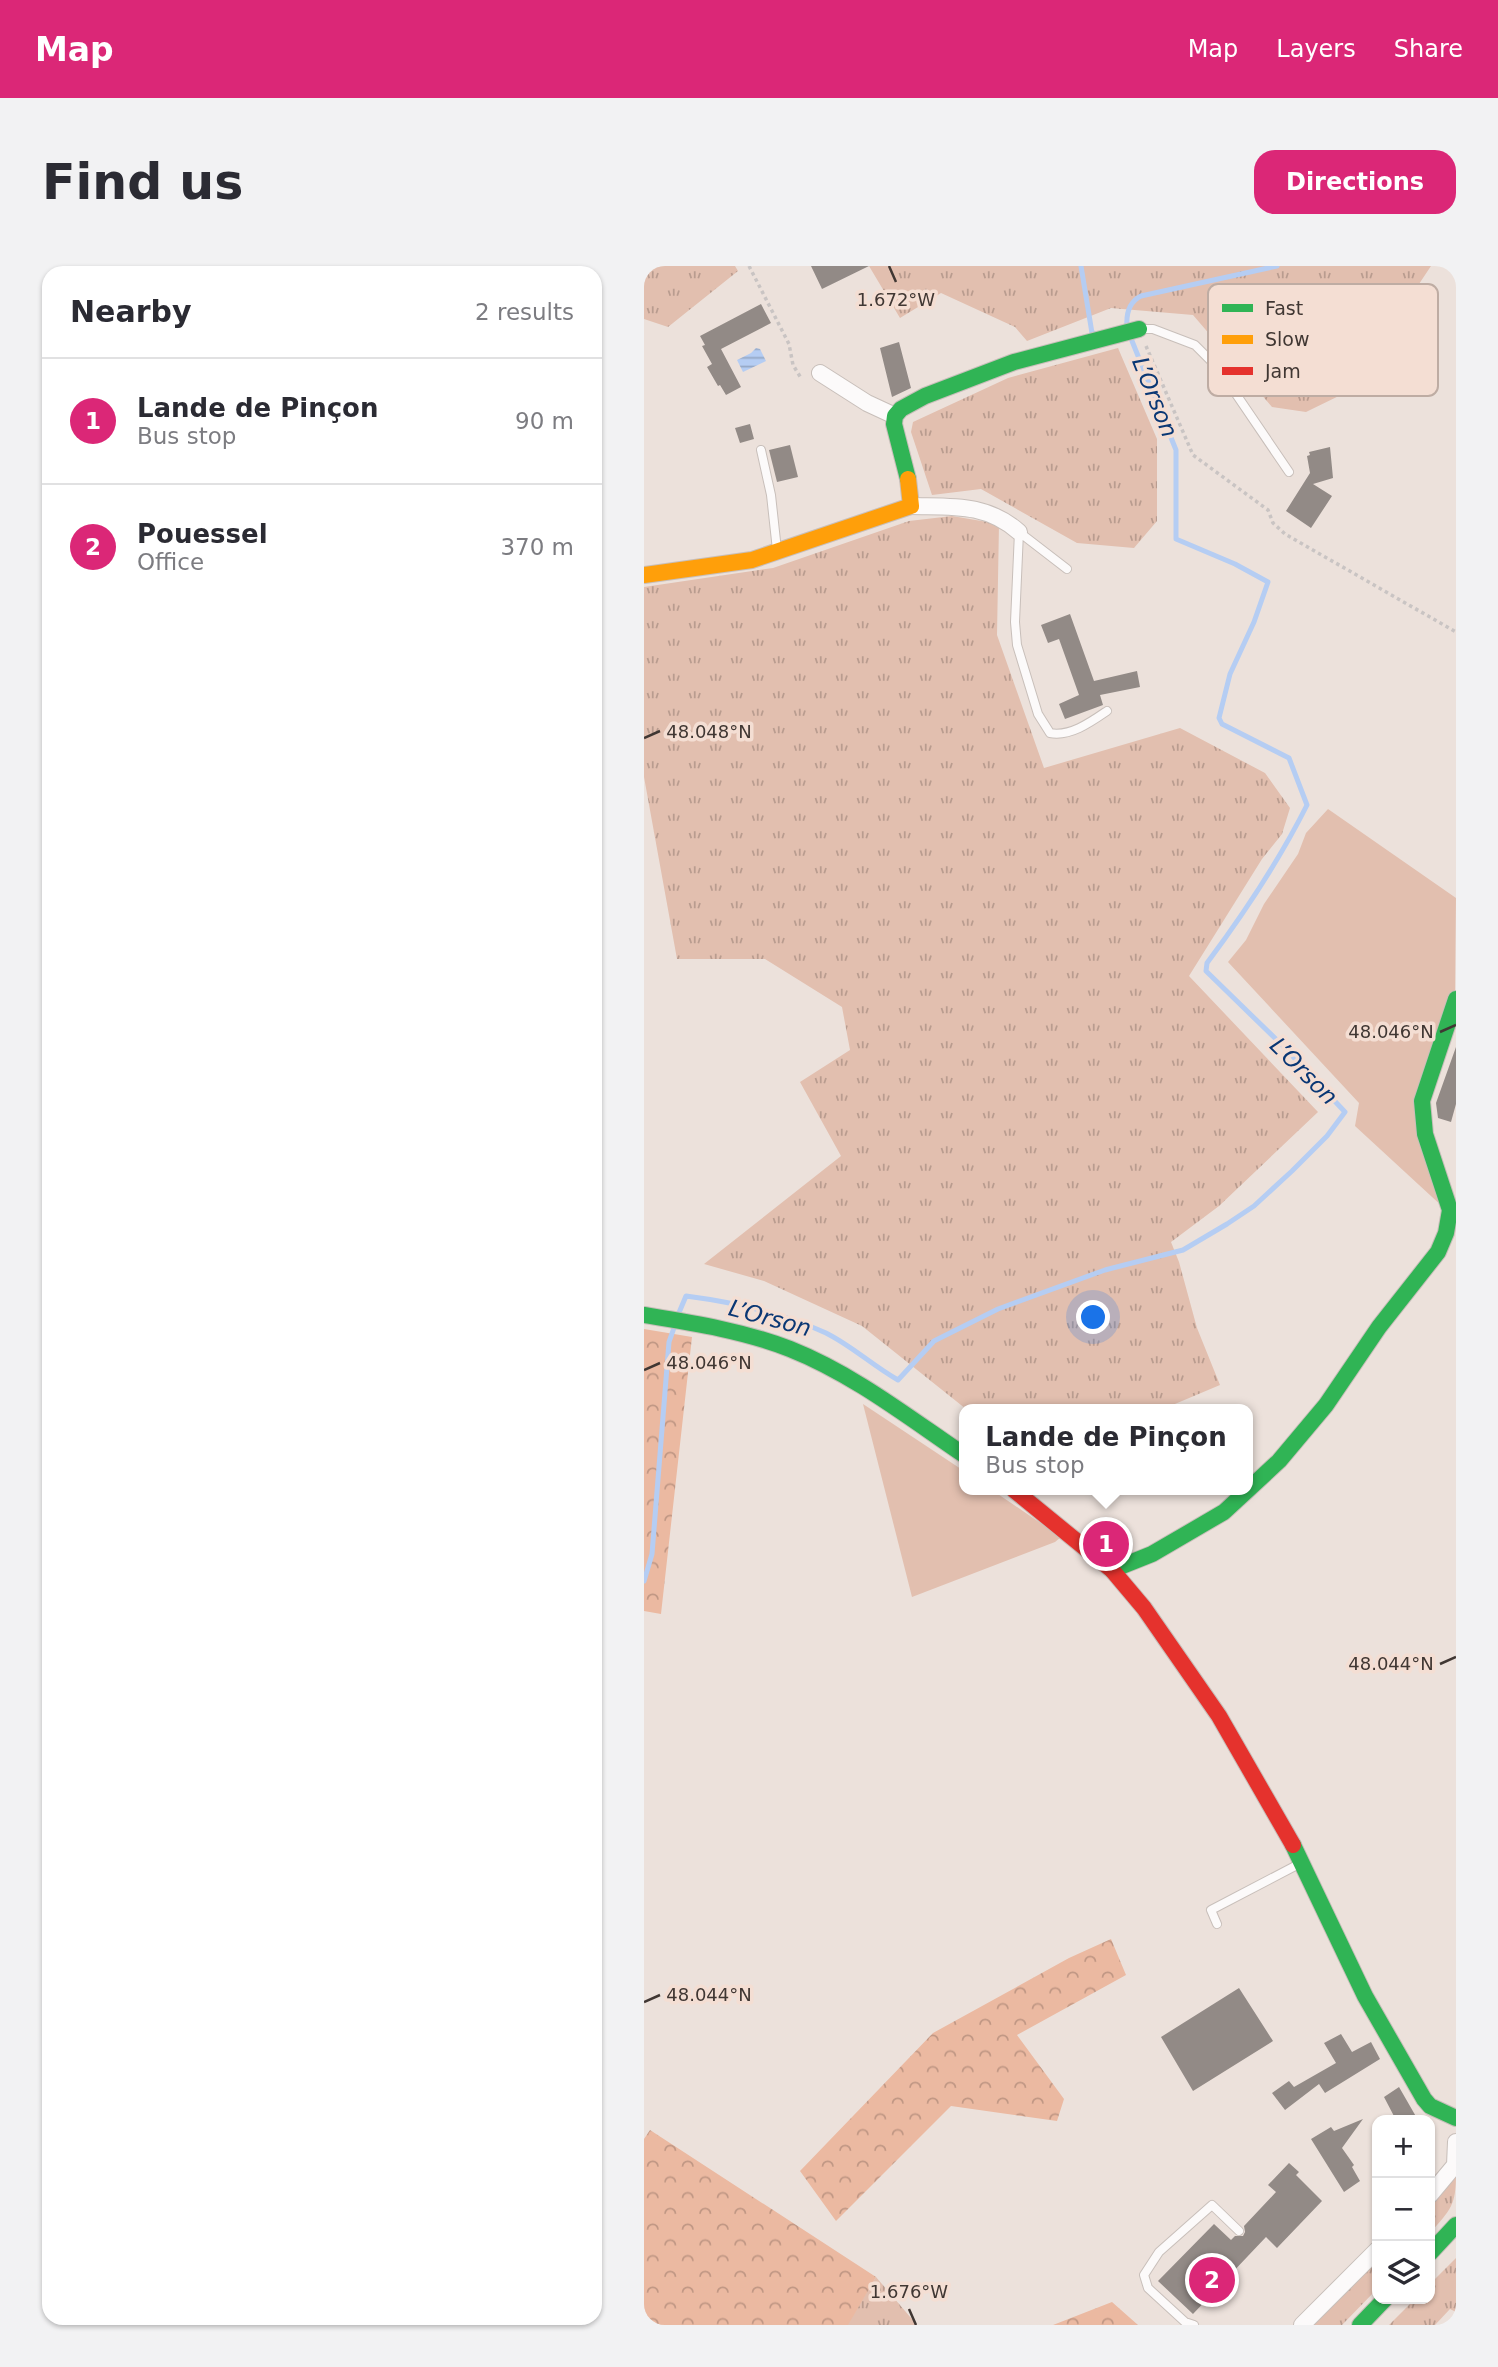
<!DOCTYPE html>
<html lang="en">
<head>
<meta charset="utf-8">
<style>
  body { margin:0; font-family:"DejaVu Sans",sans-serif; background:#f2f2f3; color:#2b2b33 }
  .controls { position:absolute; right:21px; bottom:21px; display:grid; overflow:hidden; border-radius:14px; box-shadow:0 2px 5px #0004 }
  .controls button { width:63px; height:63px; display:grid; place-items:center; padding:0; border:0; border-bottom:2px solid #e1e1e2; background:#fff; color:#2b2b33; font:35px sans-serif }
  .you { position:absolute; left:450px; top:1052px; width:24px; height:24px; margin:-18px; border:5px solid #fff; border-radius:50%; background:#1a73e8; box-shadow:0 0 0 10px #1a73e833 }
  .badge { display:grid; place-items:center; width:46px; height:46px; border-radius:50%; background:#db2777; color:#fff; font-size:23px; font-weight:700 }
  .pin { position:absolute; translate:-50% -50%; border:4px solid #fff; box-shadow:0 2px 7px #0006 }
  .popup { position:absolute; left:315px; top:1138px; width:294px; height:91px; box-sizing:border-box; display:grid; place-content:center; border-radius:14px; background:#fff; filter:drop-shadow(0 2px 5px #0005); font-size:23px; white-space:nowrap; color:#7c7c81 }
  .popup b { font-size:26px; color:#2b2b33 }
  .popup::after { content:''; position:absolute; left:50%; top:100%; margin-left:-14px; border:14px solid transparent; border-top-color:#fff }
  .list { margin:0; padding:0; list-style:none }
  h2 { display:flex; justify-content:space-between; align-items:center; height:91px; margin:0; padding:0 28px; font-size:30px }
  h2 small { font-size:23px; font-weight:400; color:#7c7c81 }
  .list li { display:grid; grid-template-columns:46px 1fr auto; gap:21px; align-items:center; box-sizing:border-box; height:126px; padding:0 28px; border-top:2px solid #e1e1e2 }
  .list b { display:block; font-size:26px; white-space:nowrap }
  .list p { margin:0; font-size:23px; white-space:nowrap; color:#7c7c81 }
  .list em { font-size:23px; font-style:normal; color:#7c7c81 }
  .icon { flex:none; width:38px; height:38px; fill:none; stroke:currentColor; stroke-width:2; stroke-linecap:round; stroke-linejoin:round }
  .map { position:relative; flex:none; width:812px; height:2059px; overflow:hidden; border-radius:21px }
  header { display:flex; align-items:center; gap:42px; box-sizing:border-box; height:98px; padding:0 35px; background:#db2777; color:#fff }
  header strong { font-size:33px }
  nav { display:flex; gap:38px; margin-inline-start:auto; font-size:24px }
  .intro { display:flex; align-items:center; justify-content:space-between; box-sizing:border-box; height:168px; padding:0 42px }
  h1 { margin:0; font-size:49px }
  .button { padding:18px 32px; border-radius:21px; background:#db2777; color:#fff; font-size:24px; font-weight:700 }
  main { display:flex; gap:42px; padding:0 42px }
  aside { flex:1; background:#fff; border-radius:21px; box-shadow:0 2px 5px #0004 }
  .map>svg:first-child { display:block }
  .grass { fill:url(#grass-tufts) }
  .forest { fill:url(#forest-crowns) }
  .green { fill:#e2bfaf }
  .water { fill:url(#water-rules) }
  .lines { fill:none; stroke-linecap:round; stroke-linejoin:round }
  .stream { stroke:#b5cdf3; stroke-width:5 }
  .building { fill:#928a86 }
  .lane-casing { stroke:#c8bfba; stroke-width:10 }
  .street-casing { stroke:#c8bfba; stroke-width:18 }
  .fast-casing { stroke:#c8bfba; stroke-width:18 }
  .slow-casing { stroke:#c8bfba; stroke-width:18 }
  .jam-casing { stroke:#c8bfba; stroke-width:18 }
  .path { stroke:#c9c4c3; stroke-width:3.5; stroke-dasharray:3.5 3.5; stroke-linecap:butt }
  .lane { stroke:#fcfafa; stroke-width:8 }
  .street { stroke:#fcfafa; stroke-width:16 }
  .fast { stroke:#30b455; stroke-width:16 }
  .slow { stroke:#ff9f0a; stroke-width:16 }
  .jam { stroke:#e5322d; stroke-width:16 }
  .ticks { fill:none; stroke:#403733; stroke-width:2.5 }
  .labels { text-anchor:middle; stroke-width:7; stroke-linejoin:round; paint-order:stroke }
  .water-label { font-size:23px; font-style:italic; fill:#0a3774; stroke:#f4ded3 }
  .key { fill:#f4ded3; stroke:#beaca3; stroke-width:2 }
  .key-label { font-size:19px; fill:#403733 }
  .ticks-label { font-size:18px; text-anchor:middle; fill:#403733; stroke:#f4ded3; stroke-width:7; stroke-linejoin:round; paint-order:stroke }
</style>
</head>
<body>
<header>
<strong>Map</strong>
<nav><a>Map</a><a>Layers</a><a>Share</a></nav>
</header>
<div class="intro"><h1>Find us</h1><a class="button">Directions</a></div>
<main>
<aside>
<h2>Nearby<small>2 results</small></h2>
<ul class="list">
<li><span class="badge">1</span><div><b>Lande de Pinçon</b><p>Bus stop</p></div><em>90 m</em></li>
<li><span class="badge">2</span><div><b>Pouessel</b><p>Office</p></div><em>370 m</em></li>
</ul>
</aside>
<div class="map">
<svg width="812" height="2059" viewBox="0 0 812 2059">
  <defs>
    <pattern id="grass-tufts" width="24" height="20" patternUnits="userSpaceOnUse" patternTransform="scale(1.75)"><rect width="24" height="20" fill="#e2bfaf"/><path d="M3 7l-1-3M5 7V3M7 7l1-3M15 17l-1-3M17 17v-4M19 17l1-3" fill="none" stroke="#b99c8f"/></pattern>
    <pattern id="forest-crowns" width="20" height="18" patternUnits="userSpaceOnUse" patternTransform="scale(1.75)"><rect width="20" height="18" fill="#ebb9a1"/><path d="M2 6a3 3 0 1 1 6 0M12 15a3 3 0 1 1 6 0" fill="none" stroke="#c09784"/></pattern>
    <pattern id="water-rules" width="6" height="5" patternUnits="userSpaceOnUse" patternTransform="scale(1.75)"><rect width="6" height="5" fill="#b5cdf3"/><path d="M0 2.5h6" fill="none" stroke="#95a7c5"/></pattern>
  </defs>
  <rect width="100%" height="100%" fill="#ece1db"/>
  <path class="grass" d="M0,0H91L94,5L24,61L0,53Z
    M225,0H787L703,126L662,146L628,141L549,49L467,42L383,75L371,61L297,27L256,52Z
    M474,82L513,173V255L490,282L433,277L337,223L288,229L267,166L269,156L364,112Z
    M308,250L355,258L353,369L400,502L536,462L621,507L646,542L638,568L618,593L545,710L674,846L575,940L527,976L535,996L553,1062L576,1119L519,1143H322L218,1060L120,1015L60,998L197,890L156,816L206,784L198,741L121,693H33L0,511V321L129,302L265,255Z
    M812,1907C812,1940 807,1943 786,1967V1935Z
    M733,1990V2023L698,2059H666Z
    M812,1992V2046L806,2043L791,2059H745L771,2033H786V2018Z
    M232,2011L273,2059H202Z"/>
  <path class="forest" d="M0,1063L48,1071L17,1348L0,1345Z
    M467,1673L482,1709L373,1769L420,1833L413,1855L307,1840L192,1955L156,1905L289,1767L425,1692Z
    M6,1864L232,2011L204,2059H4L0,2056V1873Z
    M468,2036L494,2059H409Z"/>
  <path class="green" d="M684,543L812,632L811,725L778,816L800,942L711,860L715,837L584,696L602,674L620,638L654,588L662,567Z
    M219,1138L320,1205V1224H348L417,1271L411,1276L268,1331Z"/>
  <path class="water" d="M112,82L116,83L122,95L99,106L93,94L107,87Z"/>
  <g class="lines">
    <path class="stream" d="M437,0L448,67H450
      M483,61C482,48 485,36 497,30L633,0
      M34,1049L42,1030C88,1036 139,1047 182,1067C208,1080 229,1100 254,1114L290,1075L354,1043L461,1004L539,984L583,958L610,940L648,905L683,870L701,846L640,781L562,705L563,697C601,646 635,595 663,539L645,492L578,458L575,452L586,408L610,356L624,316L591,298L532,273V184L486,70
      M0,1315L8,1288L25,1076L31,1059"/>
  </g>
  <path class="building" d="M167,0H225L178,23Z
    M117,38L127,57L77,83L97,121L82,129L76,119L74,120L63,101L68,98L58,80L61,79L56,70Z
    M255,76L267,122L248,131L236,82Z
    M106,158L110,173L96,177L91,162Z
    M146,179L154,211L133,216L125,184Z
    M686,181L689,212L669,218L688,230L667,262L642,245L666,207L663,190L666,189L665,186Z
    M426,348L450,415L493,405L496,421L456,429L459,439L421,453L415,438L435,429L415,373L404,377L397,359Z
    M812,781V838L807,856L794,852L792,837Z
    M595,1722L629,1775L549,1825L517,1771Z
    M697,1768L708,1786L727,1776L736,1793L681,1827L675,1818L641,1844L628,1827L645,1815L650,1821L692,1797L680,1777Z
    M755,1821L774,1854H752L740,1831Z
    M719,1853L698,1882L710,1899L708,1901L716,1915L700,1926L667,1873L687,1861L690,1865Z
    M645,1897L655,1906L652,1909L678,1935L633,1982L622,1971L549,2048L514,2015L570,1958L587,1974L591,1970H599L601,1966L600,1960L632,1926L624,1919Z"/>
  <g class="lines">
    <g class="lane-casing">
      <path id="lane" d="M498,63H509L551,79L575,103L645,206
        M117,184L127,229L133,284
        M375,266L371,356L373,379L394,448L406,467C426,471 447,456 463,445
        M375,266L423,303
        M573,1658L567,1644L655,1598
        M550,2059L541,2056L504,2022L500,2009L515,1986L568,1939L595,1965"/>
    </g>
    <g class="street-casing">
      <path id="street" d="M176,107L223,137L251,150
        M267,240C309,241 342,237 375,266
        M786,1929L811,1899L812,1876
        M658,2059L733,1984"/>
    </g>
    <g class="fast-casing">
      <path id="fast" d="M264,213L250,158L251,150L257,143L281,130L370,96L495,63
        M0,1049C49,1057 100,1065 146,1083C209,1108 264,1151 320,1189
        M468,1304L508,1288L580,1246L635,1195L682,1139L735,1061L794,986L802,967L806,944L781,868L778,835L812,733
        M649,1579L721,1730L780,1833L786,1840L812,1852
        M786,1987L812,1959
        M716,2059L741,2033"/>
    </g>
    <g class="slow-casing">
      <path id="slow" d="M0,309L108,294L267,240L264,213"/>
    </g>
    <g class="jam-casing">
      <path id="jam" d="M370,1224L468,1304L500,1342L575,1450L649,1579"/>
    </g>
    <path class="path" d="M105,0L145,78L149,99L157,112
      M502,80L549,189L624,244L629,257L641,268L812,366"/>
    <use href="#lane" class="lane"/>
    <use href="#street" class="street"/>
    <use href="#fast" class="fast"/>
    <use href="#slow" class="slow"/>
    <use href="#jam" class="jam"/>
  </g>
  <path class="ticks" d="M245,0L252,16M0,472L16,465M796,766L812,759M0,1104L16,1097M796,1398L812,1391M0,1736L16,1729M265,2043L272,2059"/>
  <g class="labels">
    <g class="water-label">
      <text transform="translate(511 131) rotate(68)" y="8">L’Orson</text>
      <text transform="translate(660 805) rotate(45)" y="8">L’Orson</text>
      <text transform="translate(126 1052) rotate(15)" y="8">L’Orson</text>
    </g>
  </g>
  <rect x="564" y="18" width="230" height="112" rx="10" class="key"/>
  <rect x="578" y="38" width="31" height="8" fill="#30b455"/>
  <rect x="578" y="69" width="31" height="9" fill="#ff9f0a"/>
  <rect x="578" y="101" width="31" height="8" fill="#e5322d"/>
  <g class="key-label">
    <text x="621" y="49">Fast</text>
    <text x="621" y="80">Slow</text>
    <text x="621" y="112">Jam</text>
  </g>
  <g class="ticks-label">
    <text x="252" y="40">1.672°W</text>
    <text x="65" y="472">48.048°N</text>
    <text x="747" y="772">48.046°N</text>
    <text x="65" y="1103">48.046°N</text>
    <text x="747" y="1404">48.044°N</text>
    <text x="65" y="1735">48.044°N</text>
    <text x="265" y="2032">1.676°W</text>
  </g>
</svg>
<div class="controls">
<button>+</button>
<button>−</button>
<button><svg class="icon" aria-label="layers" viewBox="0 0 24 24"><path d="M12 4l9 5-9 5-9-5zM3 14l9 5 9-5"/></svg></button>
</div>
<div class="you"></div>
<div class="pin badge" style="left:462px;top:1278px">1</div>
<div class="popup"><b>Lande de Pinçon</b>Bus stop</div>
<div class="pin badge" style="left:568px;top:2014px">2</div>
</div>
</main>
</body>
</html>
